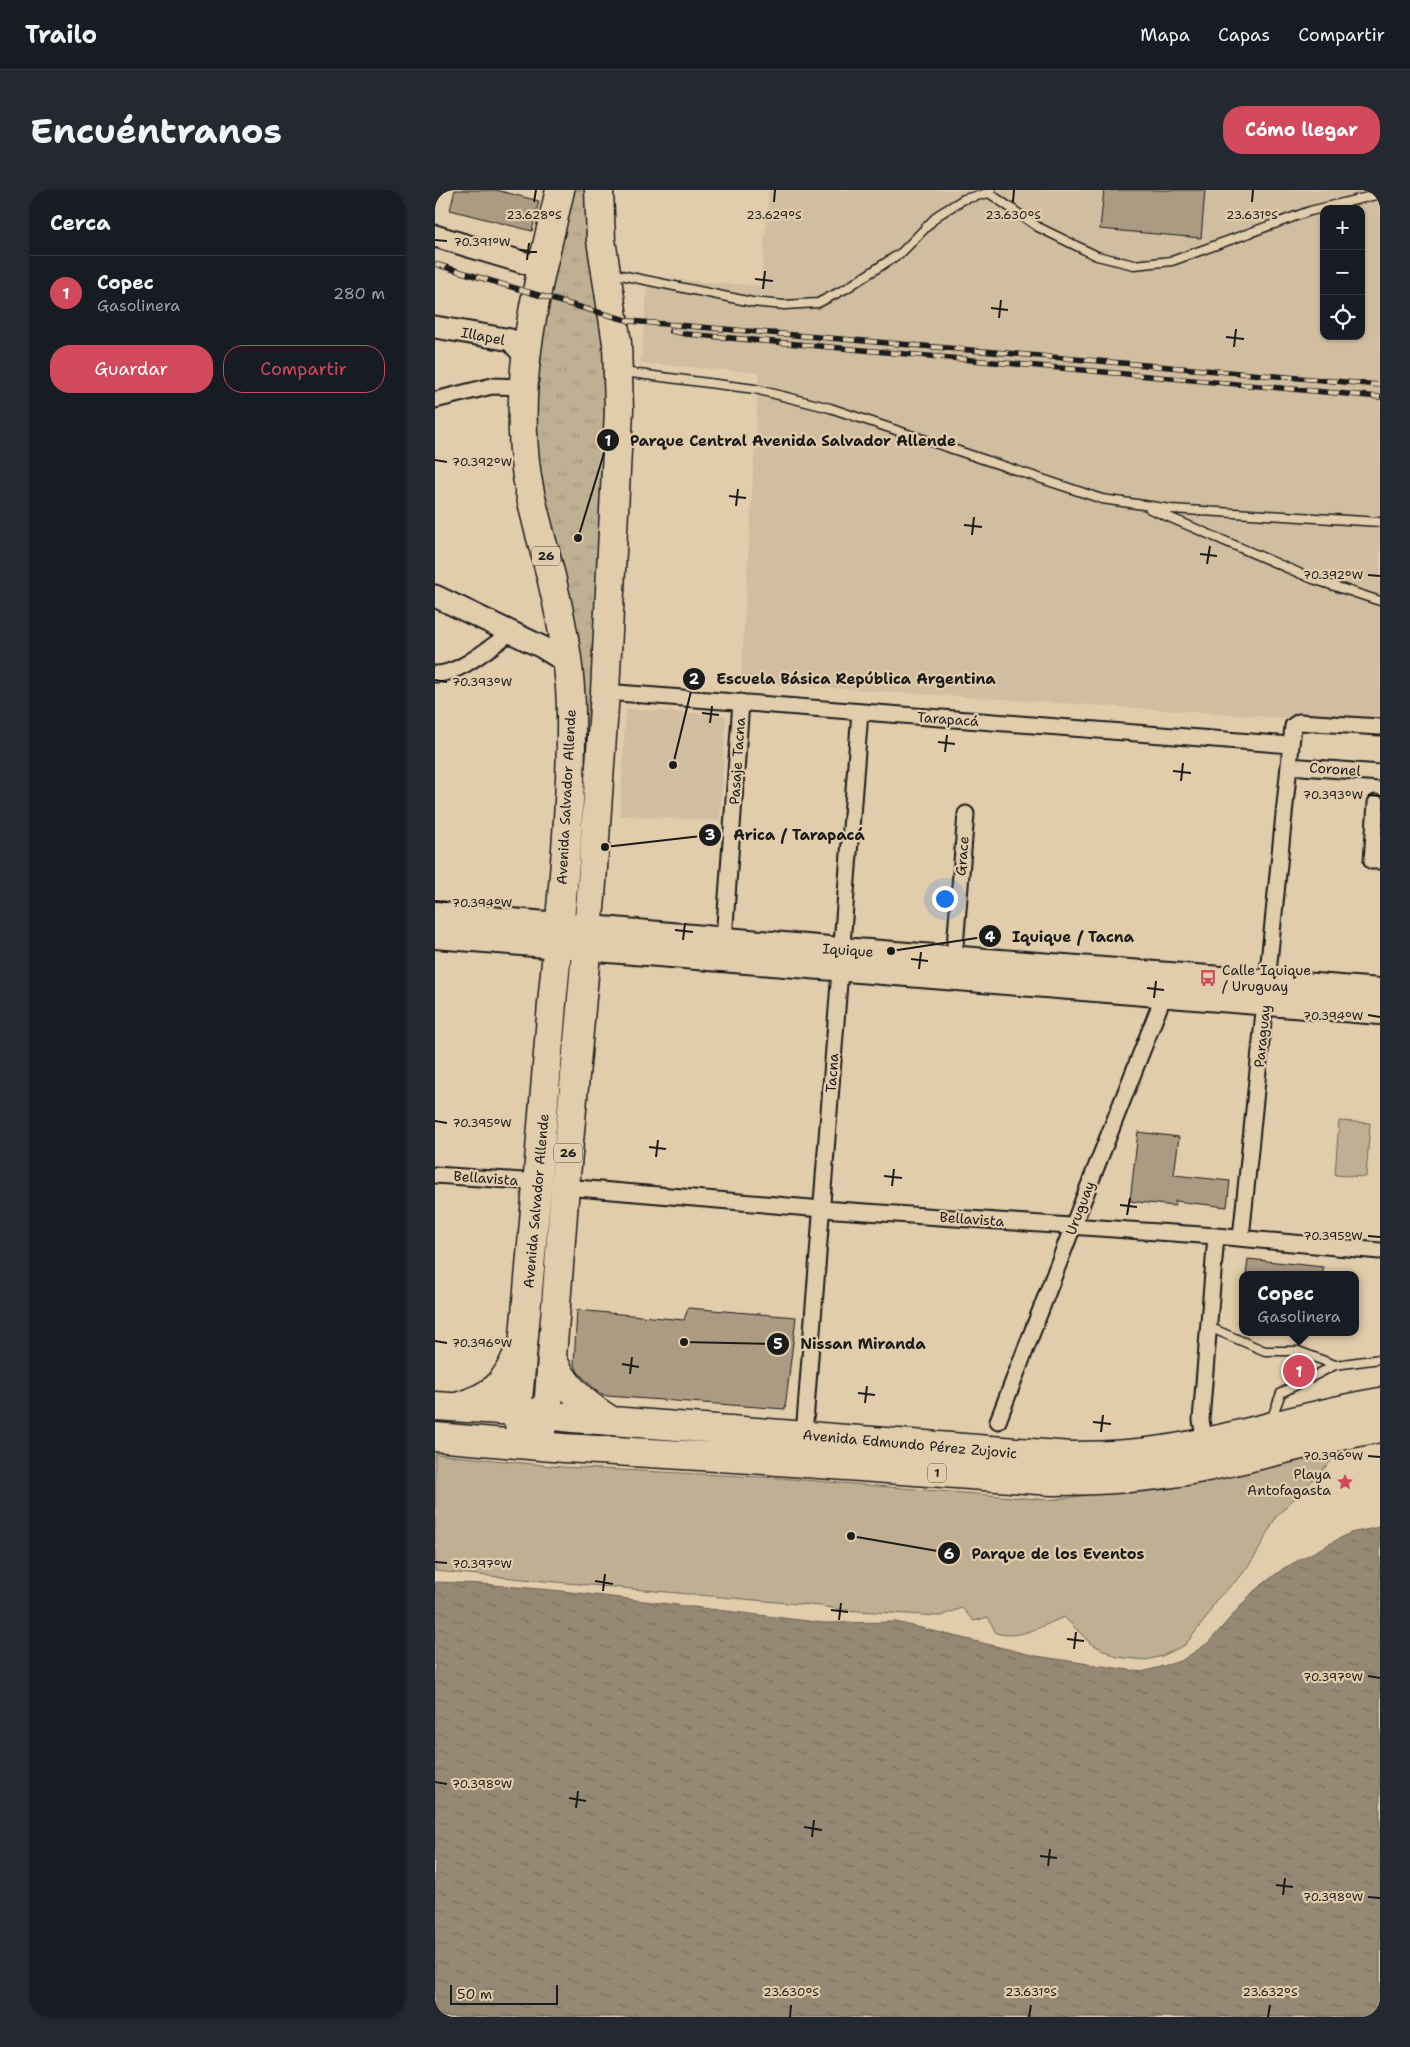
<!DOCTYPE html>
<html lang="es">
<head>
<meta charset="utf-8">
<style>
  body { margin:0; font-family:"Shantell Sans",sans-serif; background:#242831; color:#f1f3f6 }
  .controls { position:absolute; right:15px; top:15px; display:grid; overflow:hidden; border-radius:10px; box-shadow:0 1px 4px #0004 }
  .controls button { width:45px; height:45px; display:grid; place-items:center; padding:0; border:0; border-bottom:1px solid #363941; background:#171b24; color:#f1f3f6; font:25px sans-serif }
  .scale { position:absolute; left:15px; bottom:12px; width:108px; box-sizing:border-box; padding-left:5px; border:2px solid #1c1c1c; border-top:0; font-size:14px; line-height:18px; white-space:nowrap; color:#1c1c1c; -webkit-text-stroke:4px #e1ccab; paint-order:stroke }
  .you { position:absolute; left:509px; top:708px; width:18px; height:18px; margin:-12px; border:4px solid #fff; border-radius:50%; background:#1a73e8; box-shadow:0 0 0 8px #1a73e833 }
  .badge { display:grid; place-items:center; width:32px; height:32px; border-radius:50%; background:#d1495b; color:#fff; font-size:16px; font-weight:700 }
  .pin { position:absolute; translate:-50% -50%; border:2px solid #fff; box-shadow:0 1px 5px #0006 }
  .popup { position:absolute; left:804px; top:1081px; width:120px; height:65px; box-sizing:border-box; display:grid; place-content:center; border-radius:10px; background:#171b24; filter:drop-shadow(0 1px 4px #0005); font-size:16px; white-space:nowrap; color:#9ea1a6 }
  .popup b { font-size:19px; color:#f1f3f6 }
  .popup::after { content:''; position:absolute; left:50%; top:100%; margin-left:-10px; border:10px solid transparent; border-top-color:#171b24 }
  .list { margin:0; padding:0; list-style:none }
  h2 { display:flex; justify-content:space-between; align-items:center; height:65px; margin:0; padding:0 20px; font-size:21px }
  h2 small { font-size:16px; font-weight:400; color:#9ea1a6 }
  .list li { display:grid; grid-template-columns:32px 1fr auto; gap:15px; align-items:center; box-sizing:border-box; height:75px; padding:0 20px; border-top:1px solid #363941 }
  .list b { display:block; font-size:19px; white-space:nowrap }
  .list p { margin:0; font-size:16px; white-space:nowrap; color:#9ea1a6 }
  .list em { font-size:16px; font-style:normal; color:#9ea1a6 }
  .actions { display:flex; gap:10px; padding:15px 20px }
  .actions a { flex:1; padding:11px 0; border:1px solid #d1495b; border-radius:20px; text-align:center; font-size:18px; color:#d1495b }
  .actions .main { background:#d1495b; color:#fff }
  .icon { flex:none; width:28px; height:28px; fill:none; stroke:currentColor; stroke-width:2; stroke-linecap:round; stroke-linejoin:round }
  .map { position:relative; flex:none; width:945px; height:1827px; overflow:hidden; border-radius:20px }
  header { display:flex; align-items:center; gap:30px; box-sizing:border-box; height:70px; padding:0 25px; background:#171b24; border-bottom:1px solid #363941 }
  header strong { font-size:24px }
  nav { display:flex; gap:28px; margin-inline-start:auto; font-size:18px }
  .intro { display:flex; align-items:center; justify-content:space-between; box-sizing:border-box; height:120px; padding:0 30px }
  h1 { margin:0; font-size:35px }
  .button { padding:12px 22px; border-radius:20px; background:#d1495b; color:#fff; font-size:18px; font-weight:700 }
  main { display:flex; gap:30px; padding:0 30px }
  aside { flex:1; background:#171b24; border-radius:20px; box-shadow:0 1px 4px #0004 }
  .map>svg:first-child { display:block }
  .built { fill:#d1bd9f; fill-rule:evenodd }
  .grass { fill:url(#grass-tufts); stroke:#6e6658 }
  .green { fill:#c0b093; stroke:#6e6658 }
  .water { fill:url(#water-ripples); stroke:#655d51 }
  .building { fill:#ab9b83; stroke:#1c1c1c }
  .lines { fill:none; stroke-linecap:round; stroke-linejoin:round }
  .lane-casing { stroke:#1c1c1c; stroke-width:11 }
  .street-casing { stroke:#1c1c1c; stroke-width:19 }
  .secondary-casing { stroke:#1c1c1c; stroke-width:25 }
  .primary-casing { stroke:#1c1c1c; stroke-width:28 }
  .highway-casing { stroke:#1c1c1c; stroke-width:31 }
  .lane { stroke:#e1ccab; stroke-width:8 }
  .street { stroke:#e1ccab; stroke-width:15 }
  .secondary { stroke:#e1ccab; stroke-width:21 }
  .primary { stroke:#e1ccab; stroke-width:24 }
  .highway { stroke:#e1ccab; stroke-width:28 }
  .rail-casing { stroke:#1c1c1c; stroke-width:5.5 }
  .rail { stroke:#e1ccab; stroke-width:4; stroke-dasharray:11; stroke-linecap:butt }
  .ticks { fill:none; stroke:#1c1c1c; stroke-width:2 }
  .labels { text-anchor:middle; stroke-width:4.5; stroke-linejoin:round; paint-order:stroke }
  .shield { fill:#e1ccab; stroke:#575147; stroke-width:1 }
  .shield-label { font-size:12px; font-weight:bold; fill:#1c1c1c }
  .street-label { font-size:14px; fill:#1c1c1c; stroke:#e1ccab }
  .poi-label { font-size:14px; fill:#1c1c1c; stroke:#e1ccab; text-anchor:start }
  .ticks-label { font-size:12px; text-anchor:middle; fill:#1c1c1c; stroke:#e1ccab; stroke-width:4.5; stroke-linejoin:round; paint-order:stroke }
  .leader { fill:none; stroke:#1c1c1c; stroke-width:2 }
  .callout-dot { fill:#1c1c1c; stroke:#e1ccab; stroke-width:2 }
  .mark-label { font-size:15px; text-anchor:middle; font-weight:bold; fill:#fff }
  .callout-label { font-size:15px; text-anchor:middle; font-weight:bold; fill:#1c1c1c; stroke:#e1ccab; stroke-width:4.5; stroke-linejoin:round; paint-order:stroke }
</style>
</head>
<body>
<header>
<strong>Trailo</strong>
<nav><a>Mapa</a><a>Capas</a><a>Compartir</a></nav>
</header>
<div class="intro"><h1>Encuéntranos</h1><a class="button">Cómo llegar</a></div>
<main>
<aside>
<h2>Cerca<small></small></h2>
<ul class="list">
<li><span class="badge">1</span><div><b>Copec</b><p>Gasolinera</p></div><em>280 m</em></li>
</ul>
<div class="actions"><a class="main">Guardar</a><a>Compartir</a></div>
</aside>
<div class="map">
<svg width="945" height="1827" viewBox="0 0 945 1827">
  <defs>
    <pattern id="grass-tufts" width="24" height="20" patternUnits="userSpaceOnUse" patternTransform="scale(1.25)"><rect width="24" height="20" fill="#c0b093"/><path d="M3 7l-1-3M5 7V3M7 7l1-3M15 17l-1-3M17 17v-4M19 17l1-3" fill="none" stroke="#a4977e"/></pattern>
    <pattern id="water-ripples" width="26" height="14" patternUnits="userSpaceOnUse" patternTransform="scale(1.25)"><rect width="26" height="14" fill="#958974"/><path d="M2 4q2-2 4 0t4 0M15 11q2-2 4 0t4 0" fill="none" stroke="#796f5e"/></pattern>
  </defs>
  <rect width="100%" height="100%" fill="#e1ccab"/>
  <filter id="ink" filterUnits="userSpaceOnUse"><feTurbulence type="fractalNoise" baseFrequency=".02" numOctaves="2"/><feDisplacementMap in="SourceGraphic" scale="10" xChannelSelector="R" yChannelSelector="G"/><feConvolveMatrix kernelMatrix="1 2 1 2 8 2 1 2 1" color-interpolation-filters="sRGB"/></filter>
  <g filter="url(#ink)">
    <path class="built" d="M334,0H945V534L306,492L324,183L206,173L213,88L326,96ZM889,19H926V146H889Z
      M191,519L291,525L285,631L185,625Z"/>
    <path class="grass" d="M136,0H154L173,187L145,714L136,713L142,613L97,213L111,110Z
      M110,1053L118,1054L109,1207H93Z"/>
    <path class="green" d="M904,931L935,933L931,987L900,985Z
      M910,1257L841,1327L821,1365L805,1387L780,1411L772,1427L750,1455L727,1466L711,1470L682,1467L655,1453L629,1427C606,1436 585,1450 561,1443L553,1427L539,1431L527,1418L505,1426L409,1420L386,1416L0,1381V1264L127,1277L344,1288L614,1310L733,1295Z"/>
    <path class="water" d="M945,1337V1827H0V1392L47,1394L127,1401L389,1433L461,1432L601,1466L707,1482L746,1471L773,1453L819,1401L849,1378L915,1343Z"/>
    <path class="building" d="M20,0H61L104,11L97,41L15,20Z
      M669,0H770L766,48L665,39Z
      M703,942L744,947L739,985L795,991L792,1017L740,1011V1016L695,1011Z
      M813,1069L888,1077V1085H811Z
      M253,1118L361,1127L350,1219L172,1206L161,1201L143,1182L139,1173L142,1120L249,1130Z"/>
    <g class="lines">
      <g class="lane-casing">
        <path id="lane" d="M554,3L603,37L662,66L699,75L737,71L875,21L945,4
          M176,83L317,112L349,115L383,113L412,98L467,62L503,25L529,9L554,3L556,0
          M188,182L320,199L395,218L667,309L736,319L945,332
          M715,319L878,389L945,411
          M774,1137L830,1161H863L900,1175
          M836,1230L846,1203L900,1175L945,1169"/>
      </g>
      <g class="street-casing">
        <path id="street" d="M0,210L57,196L87,197
          M0,484C24,485 57,455 77,442
          M170,502L856,555
          M854,576L945,583
          M941,613L937,671H945
          M289,749L306,512
          M519,768L531,624
          M0,985L102,992
          M130,997L387,1019L781,1046L945,1061
          M806,1048L858,536L864,532L945,537
          M563,1231L638,1036L729,805
          M369,1245L425,522
          M770,1252L766,1230L781,1046"/>
      </g>
      <g class="secondary-casing">
        <path id="secondary" d="M0,46L107,78
          M0,137L76,150L90,166
          M0,406L107,457L133,473"/>
      </g>
      <g class="primary-casing">
        <path id="primary" d="M0,724L394,759L945,801
          M0,746L945,822"/>
      </g>
      <g class="highway-casing">
        <path id="highway" d="M125,0C103,96 77,187 92,287C98,324 110,359 118,395C128,437 136,481 136,524C137,620 126,718 117,814C106,950 95,1085 82,1221L83,1231L93,1255L109,1234L114,1206L130,997L156,707L170,502L184,220L182,153L166,50L164,0
          M117,1168C129,1196 149,1214 175,1230
          M0,1216L82,1221L137,1228L636,1266C673,1266 710,1264 746,1257C813,1245 878,1223 945,1212
          M25,1216C59,1205 69,1196 83,1163
          M0,1247L129,1258L316,1269L617,1291C665,1291 714,1288 762,1279C823,1267 883,1249 945,1238"/>
      </g>
      <use href="#lane" class="lane"/>
      <use href="#street" class="street"/>
      <use href="#secondary" class="secondary"/>
      <use href="#primary" class="primary"/>
      <use href="#highway" class="highway"/>
      <g class="rail-casing">
        <path id="rail" d="M0,74L130,113L195,131L945,195
          M236,141L251,144L945,207"/>
      </g>
      <use href="#rail" class="rail"/>
    </g>
  </g>
  <path class="ticks" d="M99,12L101,0M339,12L340,0M578,12L579,0M817,12L818,0M0,50L12,51M85,60L102,62M92,70L94,53M320,89L338,91M328,99L330,81M556,118L573,120M564,128L566,110M791,147L809,149M799,157L801,139M0,270L12,272M294,306L311,308M301,316L303,299M529,335L547,337M537,345L539,327M765,364L782,366M772,374L775,356M933,385L945,386M0,490L12,492M267,523L284,525M275,533L277,516M503,552L520,554M510,562L512,545M738,581L756,583M746,591L748,573M933,605L945,606M0,711L12,712M240,740L258,742M248,750L250,733M476,769L493,771M484,779L486,762M712,798L729,800M719,808L721,791M933,825L945,827M0,931L12,933M214,957L231,959M221,967L223,950M449,986L467,988M457,996L459,979M685,1015L702,1017M692,1025L695,1008M933,1046L945,1047M0,1151L12,1153M187,1174L204,1177M195,1184L197,1167M423,1203L440,1205M430,1213L432,1196M658,1232L676,1234M666,1242L668,1225M933,1266L945,1267M0,1372L12,1373M160,1391L178,1394M168,1401L170,1384M396,1420L413,1422M404,1430L406,1413M632,1449L649,1451M639,1459L641,1442M933,1486L945,1488M0,1592L12,1594M134,1608L151,1611M141,1618L143,1601M369,1637L387,1640M377,1647L379,1630M605,1666L622,1668M613,1676L615,1659M841,1695L858,1697M848,1705L850,1688M933,1707L945,1708M355,1827L356,1815M594,1827L596,1815M833,1827L835,1815"/>
  <defs>
    <g id="bus-bare" transform="scale(1.35)"><path d="M-5-6H5V4H4V6H2V4H-2V6H-4V4H-5ZM-3.5-4V0h7V-4ZM-3.5 1.2v1.5H-2V1.2ZM2 1.2v1.5H3.5V1.2Z" fill="#d1495b" stroke="#e1ccab" stroke-width="2.5" paint-order="stroke"/></g>
    <g id="sight-bare" transform="scale(1.35)"><path d="M0-6L1.8-2.2L6-1.7L2.9 1.2L3.7 5.4L0 3.3L-3.7 5.4L-2.9 1.2L-6-1.7L-1.8-2.2Z" fill="#d1495b" stroke="#e1ccab" stroke-width="2.5" paint-order="stroke"/></g>
  </defs>
  <g fill-rule="evenodd">
    <use href="#bus-bare" x="773" y="788"/>
    <use href="#sight-bare" x="910" y="1292"/>
  </g>
  <g class="labels">
    <g class="shield">
      <rect x="97" y="356.5" width="28" height="19" rx="4"/>
      <rect x="119" y="953.5" width="28" height="19" rx="4"/>
      <rect x="493" y="1273.5" width="18" height="19" rx="4"/>
    </g>
    <g class="shield-label">
      <text x="111" y="370">26</text>
      <text x="133" y="967">26</text>
      <text x="502" y="1287">1</text>
    </g>
    <g class="street-label">
      <text transform="translate(48 146) rotate(11)" y="5">Illapel</text>
      <text transform="translate(513 529) rotate(4)" y="5">Tarapacá</text>
      <text transform="translate(302 571) rotate(-86)" y="5">Pasaje Tacna</text>
      <text transform="translate(900 579) rotate(4)" y="5">Coronel</text>
      <text transform="translate(131 607) rotate(-87)" y="5">Avenida Salvador Allende</text>
      <text transform="translate(527 666) rotate(-85)" y="5">Grace</text>
      <text transform="translate(413 760) rotate(4)" y="5">Iquique</text>
      <text transform="translate(827 846) rotate(-84)" y="5">Paraguay</text>
      <text transform="translate(397 883) rotate(-86)" y="5">Tacna</text>
      <text transform="translate(51 988) rotate(4)" y="5">Bellavista</text>
      <text transform="translate(101 1011) rotate(-85)" y="5">Avenida Salvador Allende</text>
      <text transform="translate(645 1018) rotate(-69)" y="5">Uruguay</text>
      <text transform="translate(537 1029) rotate(4)" y="5">Bellavista</text>
      <text transform="translate(475 1254) rotate(5)" y="5">Avenida Edmundo Pérez Zujovic</text>
    </g>
    <g class="poi-label">
      <text x="787" y="785">Calle Iquique<tspan x="787" dy="16">/ Uruguay</tspan></text>
      <text x="896" y="1289" text-anchor="end">Playa<tspan x="896" dy="16">Antofagasta</tspan></text>
    </g>
  </g>
  <g class="ticks-label">
    <text x="99" y="29">23.628°S</text>
    <text x="339" y="29">23.629°S</text>
    <text x="578" y="29">23.630°S</text>
    <text x="817" y="29">23.631°S</text>
    <text x="47" y="56">70.391°W</text>
    <text x="47" y="276">70.392°W</text>
    <text x="898" y="389">70.392°W</text>
    <text x="47" y="496">70.393°W</text>
    <text x="898" y="609">70.393°W</text>
    <text x="47" y="717">70.394°W</text>
    <text x="898" y="830">70.394°W</text>
    <text x="47" y="937">70.395°W</text>
    <text x="898" y="1050">70.395°W</text>
    <text x="47" y="1157">70.396°W</text>
    <text x="898" y="1270">70.396°W</text>
    <text x="47" y="1378">70.397°W</text>
    <text x="898" y="1491">70.397°W</text>
    <text x="47" y="1598">70.398°W</text>
    <text x="898" y="1711">70.398°W</text>
    <text x="356" y="1806">23.630°S</text>
    <text x="596" y="1806">23.631°S</text>
    <text x="835" y="1806">23.632°S</text>
  </g>
  <path class="leader" d="M143 348L173 250M238 575L259 489M170 657L275 645M456 761L555 746M249 1152L343 1154M416 1346L514 1363"/>
  <g class="callout-dot">
    <circle cx="143" cy="348" r="5"/>
    <circle cx="238" cy="575" r="5"/>
    <circle cx="170" cy="657" r="5"/>
    <circle cx="456" cy="761" r="5"/>
    <circle cx="249" cy="1152" r="5"/>
    <circle cx="416" cy="1346" r="5"/>
    <circle cx="173" cy="250" r="12"/>
    <circle cx="259" cy="489" r="12"/>
    <circle cx="275" cy="645" r="12"/>
    <circle cx="555" cy="746" r="12"/>
    <circle cx="343" cy="1154" r="12"/>
    <circle cx="514" cy="1363" r="12"/>
  </g>
  <g class="mark-label">
    <text x="173" y="256">1</text>
    <text x="259" y="494">2</text>
    <text x="275" y="650">3</text>
    <text x="555" y="752">4</text>
    <text x="343" y="1159">5</text>
    <text x="514" y="1369">6</text>
  </g>
  <g class="callout-label">
    <text x="358" y="256">Parque Central Avenida Salvador Allende</text>
    <text x="421" y="494">Escuela Básica República Argentina</text>
    <text x="364" y="650">Arica / Tarapacá</text>
    <text x="638" y="752">Iquique / Tacna</text>
    <text x="428" y="1159">Nissan Miranda</text>
    <text x="623" y="1369">Parque de los Eventos</text>
  </g>
</svg>
<div class="controls">
<button>+</button>
<button>−</button>
<button><svg class="icon" aria-label="locate" viewBox="0 0 24 24"><circle cx="12" cy="12" r="6"/><path d="M12 2v4M12 18v4M2 12h4M18 12h4"/></svg></button>
</div>
<div class="scale">50 m</div>
<div class="you"></div>
<div class="pin badge" style="left:864px;top:1181px">1</div>
<div class="popup"><b>Copec</b>Gasolinera</div>
</div>
</main>
</body>
</html>
